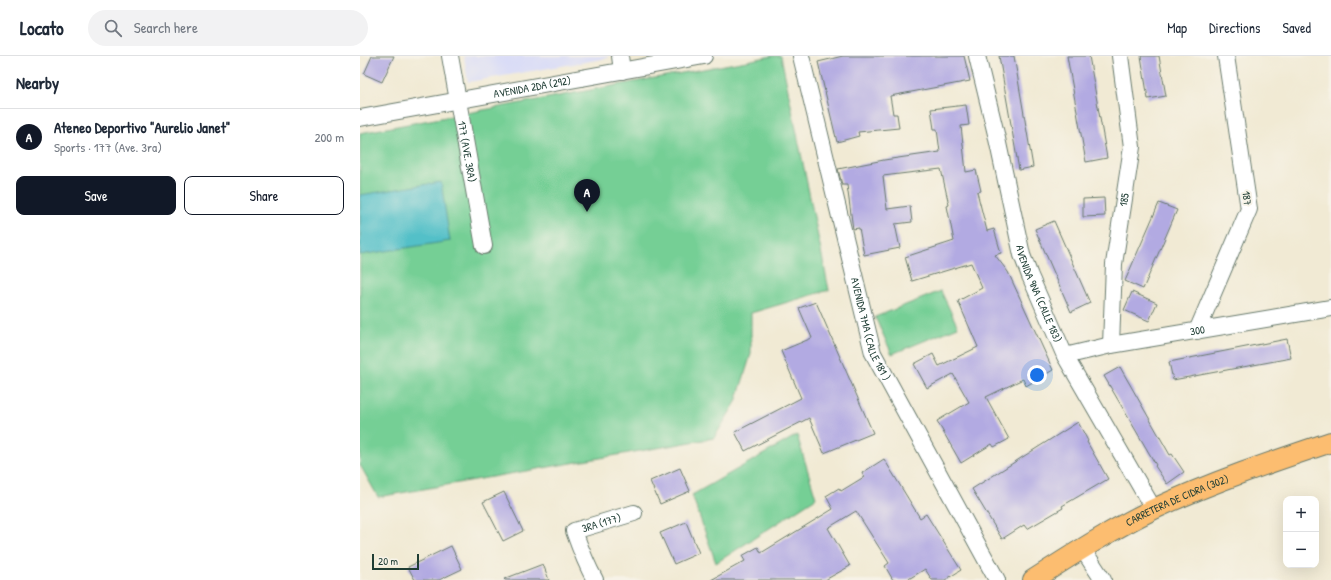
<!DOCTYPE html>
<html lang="en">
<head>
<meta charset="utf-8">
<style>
  body { margin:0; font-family:"Patrick Hand",sans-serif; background:#f2f2f3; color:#1f2937 }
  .controls { position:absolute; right:12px; bottom:12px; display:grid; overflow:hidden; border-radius:8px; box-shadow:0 4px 16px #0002 }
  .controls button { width:36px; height:36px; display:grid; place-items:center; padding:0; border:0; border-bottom:1px solid #e0e1e3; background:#fff; color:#1f2937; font:20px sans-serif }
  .scale { position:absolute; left:12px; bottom:10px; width:47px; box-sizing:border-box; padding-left:4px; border:2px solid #1f3d34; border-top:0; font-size:11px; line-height:14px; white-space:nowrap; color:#1f3d34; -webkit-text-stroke:3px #f7f3e8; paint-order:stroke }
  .you { position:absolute; left:677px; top:319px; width:14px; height:14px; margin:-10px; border:3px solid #fff; border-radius:50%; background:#1a73e8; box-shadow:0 0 0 6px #1a73e833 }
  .badge { display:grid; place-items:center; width:26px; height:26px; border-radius:50%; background:#111827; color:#fff; font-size:13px; font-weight:700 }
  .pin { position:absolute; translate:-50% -33px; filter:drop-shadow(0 1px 2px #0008) }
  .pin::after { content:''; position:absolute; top:21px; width:14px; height:12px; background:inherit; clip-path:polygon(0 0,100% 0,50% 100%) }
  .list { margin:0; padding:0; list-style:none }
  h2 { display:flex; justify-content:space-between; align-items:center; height:52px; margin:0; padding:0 16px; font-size:17px }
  h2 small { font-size:13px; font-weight:400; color:#747a83 }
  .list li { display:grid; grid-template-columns:26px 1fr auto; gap:12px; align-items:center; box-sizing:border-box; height:56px; padding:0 16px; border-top:1px solid #e0e1e3 }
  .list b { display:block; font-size:15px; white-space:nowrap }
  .list p { margin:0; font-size:13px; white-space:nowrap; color:#747a83 }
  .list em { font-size:13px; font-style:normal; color:#747a83 }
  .actions { display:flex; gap:8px; padding:12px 16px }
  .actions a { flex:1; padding:9px 0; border:1px solid #111827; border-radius:8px; text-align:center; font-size:14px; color:#111827 }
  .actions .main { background:#111827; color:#fff }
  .icon { flex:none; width:22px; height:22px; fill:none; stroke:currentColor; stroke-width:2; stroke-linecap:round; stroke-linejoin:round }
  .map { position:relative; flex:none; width:971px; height:524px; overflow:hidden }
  header { display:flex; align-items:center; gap:24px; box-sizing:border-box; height:56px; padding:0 20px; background:#fff; border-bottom:1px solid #e0e1e3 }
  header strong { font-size:19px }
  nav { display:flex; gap:22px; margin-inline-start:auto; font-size:14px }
  .search { width:280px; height:36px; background:#f2f2f3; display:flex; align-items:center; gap:10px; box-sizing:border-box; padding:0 14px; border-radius:22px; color:#747a83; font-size:15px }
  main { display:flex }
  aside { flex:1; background:#fff }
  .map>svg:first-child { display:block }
  .built { fill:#d4d8f9 }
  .green { fill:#75cf95; stroke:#4a8664 }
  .water { fill:#52c0c8; stroke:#387e7e }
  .building { fill:#b2aae2 }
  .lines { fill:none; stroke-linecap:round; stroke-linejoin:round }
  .minor-casing { stroke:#687a6c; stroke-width:18 }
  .major-casing { stroke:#687a6c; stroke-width:22 }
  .minor { stroke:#fff; stroke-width:16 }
  .major { stroke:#fcbd6f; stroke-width:20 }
  .labels { text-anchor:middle; stroke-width:4; stroke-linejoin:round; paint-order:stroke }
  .street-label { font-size:11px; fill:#1f3d34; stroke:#f7f3e8 }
</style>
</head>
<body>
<header>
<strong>Locato</strong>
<div class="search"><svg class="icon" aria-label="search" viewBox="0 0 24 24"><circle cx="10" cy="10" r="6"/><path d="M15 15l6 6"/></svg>Search here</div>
<nav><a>Map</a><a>Directions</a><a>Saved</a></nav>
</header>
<main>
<aside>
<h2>Nearby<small></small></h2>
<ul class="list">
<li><span class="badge">A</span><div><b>Ateneo Deportivo &quot;Aurelio Janet&quot;</b><p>Sports · 177 (Ave. 3ra)</p></div><em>200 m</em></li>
</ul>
<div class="actions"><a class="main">Save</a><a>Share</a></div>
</aside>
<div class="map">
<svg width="971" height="524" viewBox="0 0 971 524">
  <rect width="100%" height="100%" fill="#f7f3e8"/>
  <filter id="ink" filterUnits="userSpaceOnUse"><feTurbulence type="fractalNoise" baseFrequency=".025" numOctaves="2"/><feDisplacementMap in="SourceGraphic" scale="8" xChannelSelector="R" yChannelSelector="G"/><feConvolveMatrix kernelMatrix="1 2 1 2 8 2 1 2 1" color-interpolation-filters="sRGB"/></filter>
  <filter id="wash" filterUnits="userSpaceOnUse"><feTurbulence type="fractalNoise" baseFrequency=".012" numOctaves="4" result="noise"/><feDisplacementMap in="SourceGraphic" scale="16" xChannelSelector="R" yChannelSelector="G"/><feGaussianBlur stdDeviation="0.9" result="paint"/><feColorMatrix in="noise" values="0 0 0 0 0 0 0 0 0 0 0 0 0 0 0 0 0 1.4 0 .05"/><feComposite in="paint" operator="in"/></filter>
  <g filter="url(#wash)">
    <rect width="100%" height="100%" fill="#f1ead4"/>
    <path class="built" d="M104,0H247L248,2L108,26Z"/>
    <path class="green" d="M413,0H421L469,234L391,257V298L376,346L354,382L18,441L0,409V77Z
      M581,235L598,271L532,298L515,261Z
      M437,379L456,442L356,507L332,439Z"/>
    <path class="water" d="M81,126L90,185L0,199V139Z"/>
    <g id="blocks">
      <path class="building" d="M12,0H34L22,26L4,18Z
        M483,0H604L610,25L530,40L533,58H537L539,72L498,76L499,80L477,86L458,6Z
        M639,0H654L673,111L659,114Z
        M707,0H729L747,102L726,106Z
        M781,0H799L806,40L788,43Z
        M606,49L609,69L601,70L606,116L616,114L621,135L617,136L627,175L634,173L641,197L635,199L648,216L693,314L666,330L663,323L626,341L649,383L634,391L632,388L601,407L577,365L609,346L593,318L567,332L554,308L573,298L579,310L618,291L598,245L622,232L611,207L552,225L545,201L594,185L587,150L589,149L581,113L523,120L527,153L550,150L552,166L535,168L540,192L504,199L499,172L493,173L487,129H482L478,113L524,104L580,96L577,73H574L571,53Z
        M744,142L745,160L723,161V143Z
        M799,147L817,154L783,233L765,225Z
        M694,165L730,247L711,256L675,173Z
        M772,236L797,247L789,265L764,254Z
        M456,246L513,377L464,397L449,362L385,395L375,376L441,342L421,295L452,282L439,252Z
        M927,283L931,302L813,324L809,306Z
        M760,311L810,399L812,398L824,416L807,428L795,410L796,409L744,320Z
        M718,366L728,385L727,386L748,423L702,450L703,452L667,473L664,469L642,483L612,433Z
        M524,403L560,462L566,458L601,514L585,524H572L565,513L547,524H533L525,510L529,507L496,455L468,472L490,510L465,524H351L385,505L382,500L398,491L401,497L473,453L466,440L479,432L481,435L504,421L502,417Z
        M320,412L330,435L300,448L290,425Z
        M144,436L163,475L143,485L123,446Z
        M326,466L339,497L314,508L300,477Z
        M91,490L102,513L79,524H55L48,511Z
        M183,508L189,524H145L144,523Z"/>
    </g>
  </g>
  <g filter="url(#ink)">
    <use href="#blocks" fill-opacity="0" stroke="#687a6c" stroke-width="1"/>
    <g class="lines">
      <g class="minor-casing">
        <g id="minor">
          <path id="s1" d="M90,0L124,190"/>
          <path d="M260,0L262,15"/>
          <path id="s2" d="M441,0L513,297L637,524"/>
          <path id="s3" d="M617,0L636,78L662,199L670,220L705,300L794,454"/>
          <path id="s4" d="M0,62L344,0"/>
          <path d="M837,275L889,153L866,0"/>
          <path id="s5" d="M751,289L754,208L772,91L760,0"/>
          <path id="s6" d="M705,300L751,289L971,252"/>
          <path d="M722,492L743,524"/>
          <path id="s7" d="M235,524C226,508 220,492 214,475L274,457"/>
        </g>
      </g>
      <g class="major-casing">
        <g id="major">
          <path id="s8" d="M673,524C712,499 752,473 794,453C852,426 911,406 971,386"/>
        </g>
      </g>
      <use href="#minor" class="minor"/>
      <use href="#major" class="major"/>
    </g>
  </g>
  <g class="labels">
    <g class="street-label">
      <text dy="4" stroke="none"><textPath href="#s4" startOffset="175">AVENIDA 2DA (292)</textPath></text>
      <text dy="4" stroke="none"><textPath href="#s1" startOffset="97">177 (AVE. 3RA)</textPath></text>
      <text transform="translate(887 142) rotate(83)" y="4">187</text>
      <text dy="4" stroke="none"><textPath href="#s5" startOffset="146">185</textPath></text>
      <text dy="4" stroke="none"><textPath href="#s3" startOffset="246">AVENIDA 9NA (CALLE 183)</textPath></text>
      <text dy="4" stroke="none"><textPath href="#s2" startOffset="282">AVENIDA 7MA (CALLE 181 )</textPath></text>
      <text dy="4" stroke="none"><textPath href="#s6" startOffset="135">300</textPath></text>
      <text dy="4" stroke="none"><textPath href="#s8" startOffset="165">CARRETERA DE CIDRA (302)</textPath></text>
      <text dy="4" stroke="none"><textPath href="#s7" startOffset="82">3RA (177)</textPath></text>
    </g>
  </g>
</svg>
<div class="controls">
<button>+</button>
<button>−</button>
</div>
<div class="scale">20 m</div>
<div class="you"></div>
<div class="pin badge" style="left:227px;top:156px">A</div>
</div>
</main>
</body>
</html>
